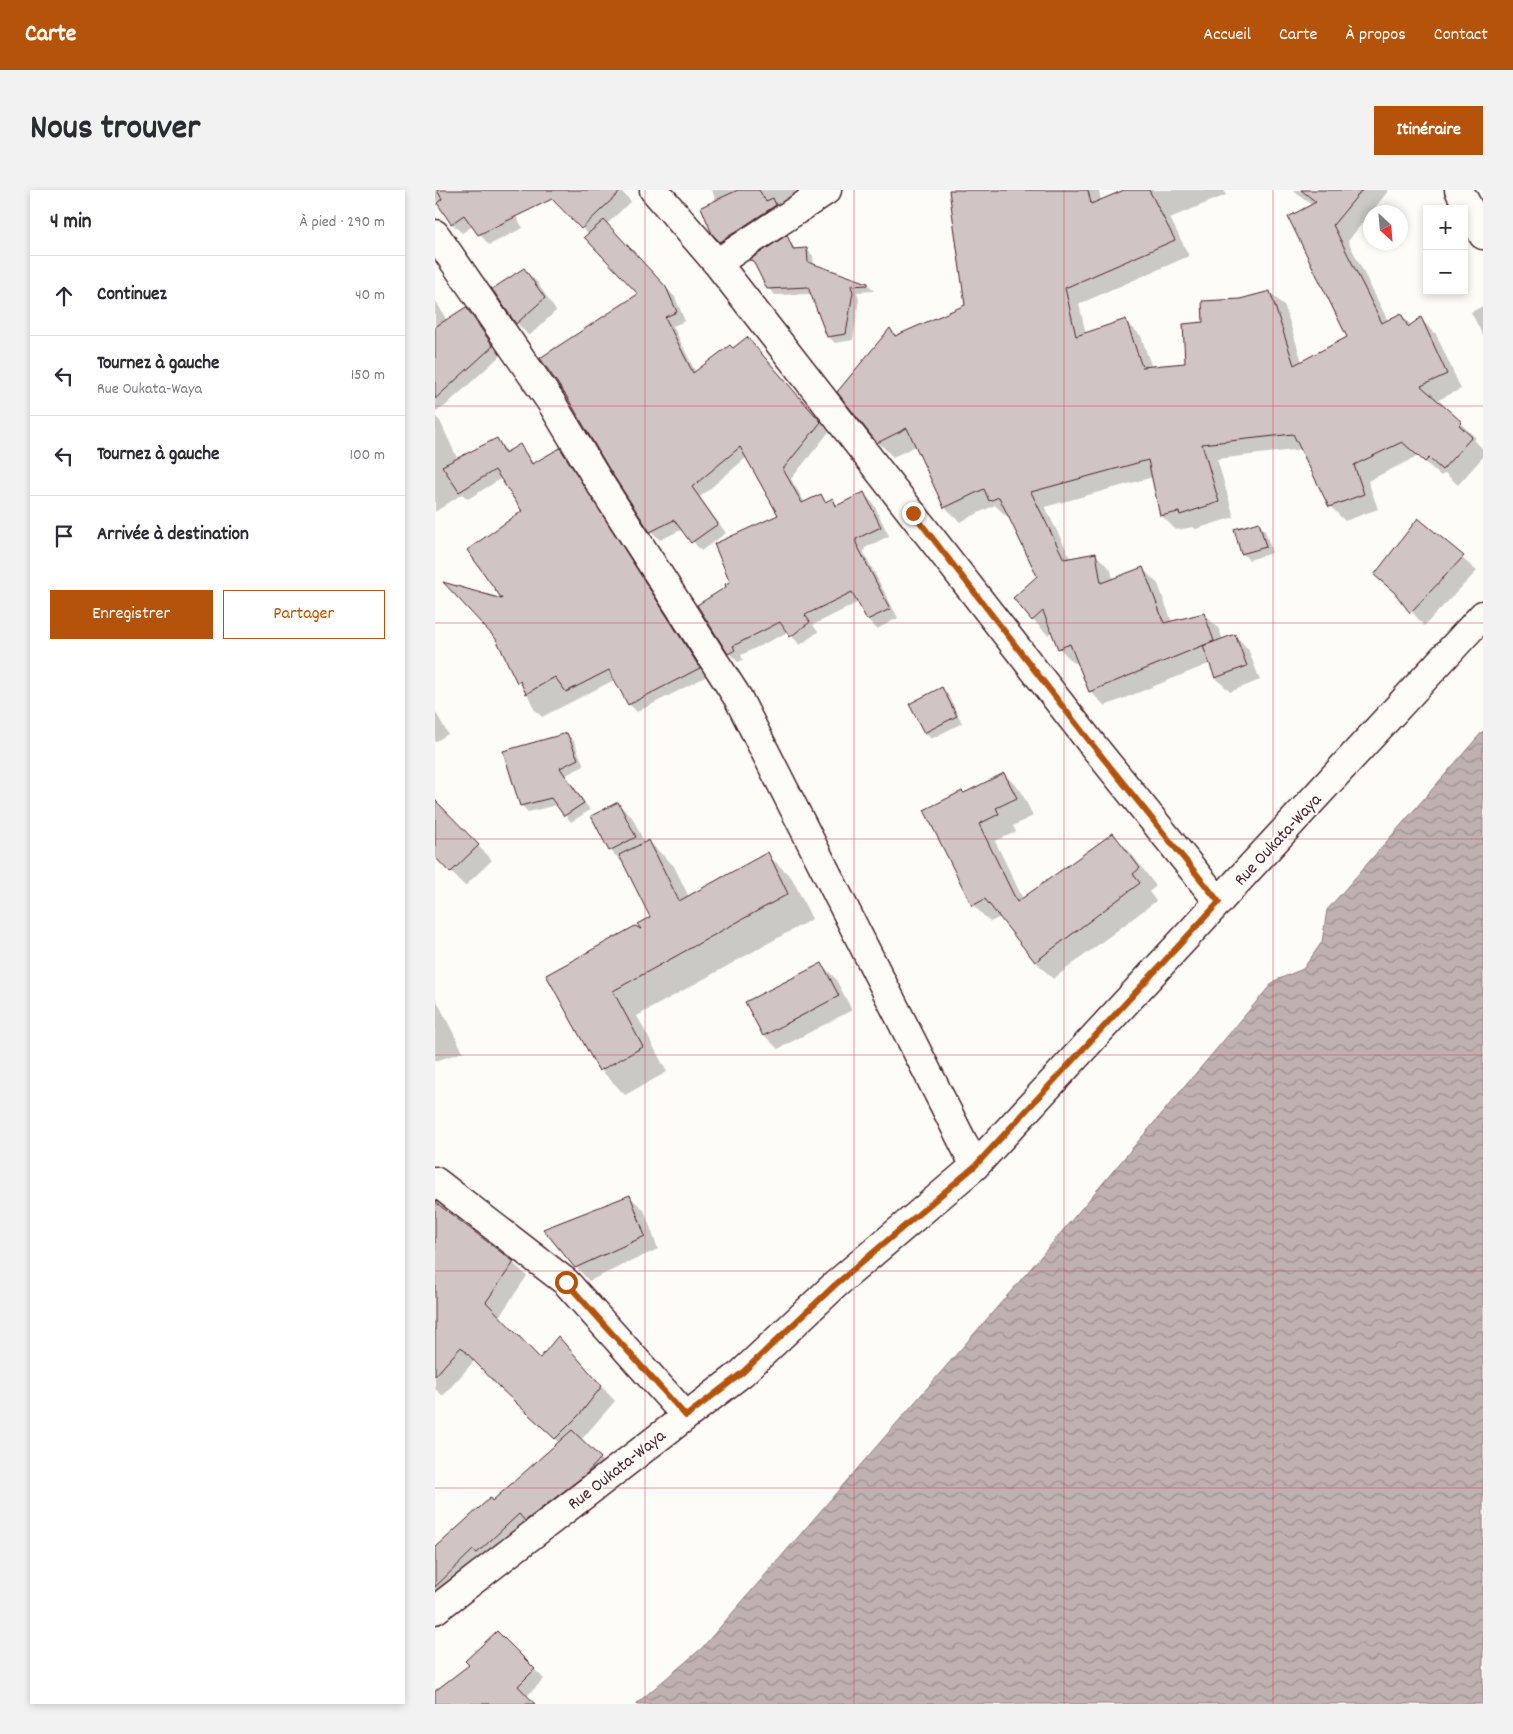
<!DOCTYPE html>
<html lang="fr">
<head>
<meta charset="utf-8">
<style>
  body { margin:0; font-family:Dekko,sans-serif; background:#f2f2f3; color:#2b2b33 }
  .controls { position:absolute; right:15px; top:15px; display:grid; overflow:hidden; border-radius:0px; box-shadow:0 2px 8px #0003 }
  .controls button { width:45px; height:45px; display:grid; place-items:center; padding:0; border:0; border-bottom:1px solid #e1e1e2; background:#fff; color:#2b2b33; font:25px sans-serif }
  .compass { position:absolute; left:928px; top:15px; width:45px; height:45px; border-radius:50%; background:#fff; box-shadow:0 2px 8px #0003; rotate:154deg }
  .stop { position:absolute; width:15px; height:15px; margin:-11px; border:4px solid #b45309; border-radius:50%; background:#fff }
  .stop.end { background:#b45309; border-color:#fff; box-shadow:0 1px 5px #0008 }
  .list { margin:0; padding:0; list-style:none }
  h2 { display:flex; justify-content:space-between; align-items:center; height:65px; margin:0; padding:0 20px; font-size:21px }
  h2 small { font-size:16px; font-weight:400; color:#7c7c81 }
  .list li { display:grid; grid-template-columns:32px 1fr auto; gap:15px; align-items:center; box-sizing:border-box; height:80px; padding:0 20px; border-top:1px solid #e1e1e2 }
  .list b { display:block; font-size:19px; white-space:nowrap }
  .list p { margin:0; font-size:16px; white-space:nowrap; color:#7c7c81 }
  .list em { font-size:16px; font-style:normal; color:#7c7c81 }
  .actions { display:flex; gap:10px; padding:15px 20px }
  .actions a { flex:1; padding:11px 0; border:1px solid #b45309; border-radius:0px; text-align:center; font-size:18px; color:#b45309 }
  .actions .main { background:#b45309; color:#fff }
  .icon { flex:none; width:28px; height:28px; fill:none; stroke:currentColor; stroke-width:2; stroke-linecap:round; stroke-linejoin:round }
  .map { position:relative; flex:none; width:1048px; height:1514px; overflow:hidden; border-radius:0px }
  header { display:flex; align-items:center; gap:30px; box-sizing:border-box; height:70px; padding:0 25px; background:#b45309; color:#fff }
  header strong { font-size:24px }
  nav { display:flex; gap:28px; margin-inline-start:auto; font-size:18px }
  .intro { display:flex; align-items:center; justify-content:space-between; box-sizing:border-box; height:120px; padding:0 30px }
  h1 { margin:0; font-size:35px }
  .button { padding:12px 22px; border-radius:0px; background:#b45309; color:#fff; font-size:18px; font-weight:700 }
  main { display:flex; gap:30px; padding:0 30px }
  aside { flex:1; background:#fff; border-radius:0px; box-shadow:0 2px 8px #0003 }
  .map>svg:first-child { display:block }
  .water { fill:url(#water-waves); stroke:#91777b }
  .shadow { fill:#0003 }
  .building { fill:#d0c5c4; stroke:#4a1f2b }
  .lines { fill:none; stroke-linecap:round; stroke-linejoin:round }
  .minor-casing { stroke:#4a1f2b; stroke-width:31 }
  .minor { stroke:#fdfcf7; stroke-width:28 }
  .route { stroke:#b45309; stroke-width:6 }
  .grid { fill:none; stroke:#d1495b; stroke-width:1; stroke-opacity:0.55 }
  .labels { text-anchor:middle; stroke-width:4.5; stroke-linejoin:round; paint-order:stroke }
  .street-label { font-size:18px; fill:#4a1f2b; stroke:#fdfcf7 }
</style>
</head>
<body>
<header>
<strong>Carte</strong>
<nav><a>Accueil</a><a>Carte</a><a>À propos</a><a>Contact</a></nav>
</header>
<div class="intro"><h1>Nous trouver</h1><a class="button">Itinéraire</a></div>
<main>
<aside>
<h2>4 min<small>À pied · 290 m</small></h2>
<ul class="list">
<li><svg class="icon" aria-label="ahead" viewBox="0 0 24 24"><path d="M12 20V5M6 11l6-6 6 6"/></svg><div><b>Continuez</b></div><em>40 m</em></li>
<li><svg class="icon" aria-label="left" viewBox="0 0 24 24"><path d="M17 20v-9H6M10 6l-5 5 5 5"/></svg><div><b>Tournez à gauche</b><p>Rue Oukata-Waya</p></div><em>150 m</em></li>
<li><svg class="icon" aria-label="left" viewBox="0 0 24 24"><path d="M17 20v-9H6M10 6l-5 5 5 5"/></svg><div><b>Tournez à gauche</b></div><em>100 m</em></li>
<li><svg class="icon" aria-label="arrive" viewBox="0 0 24 24"><path d="M6 21V4h12l-3 4 3 4H6"/></svg><div><b>Arrivée à destination</b></div></li>
</ul>
<div class="actions"><a class="main">Enregistrer</a><a>Partager</a></div>
</aside>
<div class="map">
<svg width="1048" height="1514" viewBox="0 0 1048 1514">
  <defs>
    <pattern id="water-waves" width="16" height="10" patternUnits="userSpaceOnUse" patternTransform="scale(1.25)"><rect width="16" height="10" fill="#c0b1b1"/><path d="M0 5q4-4 8 0t8 0" fill="none" stroke="#9e8f90"/></pattern>
  </defs>
  <rect width="100%" height="100%" fill="#fdfcf7"/>
  <filter id="ink" filterUnits="userSpaceOnUse"><feTurbulence type="fractalNoise" baseFrequency=".02" numOctaves="2"/><feDisplacementMap in="SourceGraphic" scale="10" xChannelSelector="R" yChannelSelector="G"/><feConvolveMatrix kernelMatrix="1 2 1 2 8 2 1 2 1" color-interpolation-filters="sRGB"/></filter>
  <g filter="url(#ink)">
    <path class="water" d="M1048,541V1514H201L267,1458L597,1077L839,791L868,779L887,752L892,720Z"/>
    <path class="shadow" d="M0,0H65L88,38L54,55L38,36L27,43L16,33L0,8Z
      M110,0H185L196,11L172,34L240,107L250,131L238,136L261,183L312,148L394,242L356,289L370,313L386,306L392,312L397,310L404,316L429,304L438,313L454,346L430,358L429,363L463,428L442,439L433,430L424,412L378,435L383,442L365,455L353,442L306,465L308,470L303,472L294,463L293,398L344,325L312,267L265,307L291,343L266,361L248,339L225,350L216,341L205,104L154,45Z
      M277,0H384L294,60L278,43L281,12Z
      M515,0H664L666,11L693,0H789L791,5L735,28L754,66L644,114L651,144L691,131L706,146L717,178L752,174L769,133L805,111L835,102L850,117L867,172L914,148L877,15L857,0H954L913,51L953,131L965,124L977,136L986,129L1001,144L1026,199L1001,211L1041,248L1039,250L1048,259V267L1023,295L1010,283L1006,286L983,266L933,291L943,319L910,331L895,316L867,259L782,269L799,327L761,339L758,337L741,340L726,325L718,287L610,317L636,369L660,364L676,380L678,390L708,379L723,394L737,432L769,424L784,439L788,450L800,445L813,459L825,490L795,502L781,488L776,473L670,516L655,501L643,472L639,473L624,458L617,441L613,445L598,430L604,387L574,325L571,326L560,315L525,332L510,317L481,256L458,267L443,252L456,140L462,146L531,116Z
      M352,47L361,60L372,59L378,66L379,76L433,94L439,101L422,102L424,109L418,150L400,153L393,146L377,104L340,105L333,98L322,76L316,70Z
      M89,80L102,92L121,121L94,146L82,133L59,100Z
      M0,109L12,131L31,118L40,127L66,165L9,217L0,222Z
      M1048,116V146L1036,122Z
      M0,226L5,231L23,270L62,249L73,263L85,255L99,274L125,259L133,268L272,486L202,522L194,514L181,489L107,527L99,519L90,498L83,492L70,411L89,321L67,288L33,309L27,304L0,322Z
      M983,330L1042,381L989,436L964,406L941,385Z
      M823,334L830,340L837,363L814,370L807,363Z
      M507,498L513,505L527,533L496,549L490,542Z
      M0,521L13,544L0,552Z
      M132,544L139,551L149,576L131,585L155,620L136,632L122,615L93,622L86,615Z
      M569,584L586,601L598,626L578,636L581,642L560,651L588,709L677,644L695,662L721,696L714,702L721,711L618,789L601,772L566,727L555,732L538,715L529,605Z
      M2,614L57,670L30,696L0,666Z
      M183,614L197,627L210,654L214,652L239,676L254,707L332,664L357,688L377,729L202,826L232,882L190,905L166,880L113,786L210,744L217,728L189,674L175,660Z
      M386,774L400,788L417,820L343,859L329,845Z
      M0,807L28,862L0,871Z
      M195,1007L209,1020L223,1059L154,1091L141,1077Z
      M0,1030L78,1073L92,1086L64,1127L105,1170L123,1148L180,1211L146,1250L175,1279L0,1415V1360L124,1253L40,1170L8,1206L0,1199Z
      M62,1442L109,1489L84,1514H0V1503L35,1475Z"/>
    <path class="building" d="M2,0H187L146,39L117,9L43,45L29,25L16,34L2,13L7,9Z
      M303,0H324L331,11L338,8L341,15L285,52L277,44L266,17Z
      M514,0H653L656,14L689,0H714L740,50L630,98L641,146L691,129L707,177L750,173L748,134L768,132L767,111L805,109L835,101L859,175L912,147L853,27L881,12L866,0H927L898,35L947,133L966,123L973,137L986,127L1012,184L986,196L1027,232L1024,235L1037,247L1007,280L994,268L990,272L967,252L919,275L929,304L894,317L858,244L767,254L784,312L745,325L744,322L725,326L713,270L596,302L629,369L661,363L666,393L708,377L729,433L769,423L779,451L654,502L635,454L623,459L608,421L597,431L578,408L602,386L564,307L554,311L549,299L509,318L472,238L442,253L402,202L455,138L460,146L530,115Z
      M169,30L231,97L242,122L230,127L258,183L295,155L298,158L312,147L386,232L348,279L367,313L386,304L390,312L398,308L401,316L429,302L446,337L421,349V353L455,419L432,430L417,402L370,425L375,432L355,447L345,432L298,456L300,460L293,464L262,415L291,397L290,394L295,392L279,354L343,325L305,257L257,297L283,334L256,353L239,330L215,342L174,279L132,207L105,168L203,104L149,47Z
      M352,45L358,59L372,58L373,72L433,93V95L416,96L418,102L411,144L392,147L373,97L332,99L318,71L314,70Z
      M89,78L110,108L81,134L57,99Z
      M31,117L58,156L0,209V137Z
      M62,248L70,263L85,254L97,274L125,258L265,478L193,515L174,480L131,502L120,487L91,504L85,491L82,493L61,449L8,392L67,409L32,360L87,321L60,280L24,302L7,276Z
      M983,328L1029,366L975,423L959,402L939,385Z
      M824,332L831,357L806,364L799,339Z
      M800,444L812,476L780,488L768,456Z
      M507,497L522,526L489,543L474,514Z
      M132,543L143,569L125,578L149,613L129,626L116,608L85,616L68,561Z
      M569,583L582,608L561,618L564,624L544,634L582,712L678,643L705,678L698,684L705,693L600,772L550,709L537,716L489,620L527,601L529,603Z
      M0,610L44,655L15,683L0,667Z
      M183,612L201,647L174,661L156,626Z
      M214,650L244,711L333,662L353,704L178,801L208,857L164,881L111,785L200,736L206,739L202,734L215,727L184,665Z
      M387,773L404,806L328,846L310,812Z
      M195,1005L210,1046L140,1078L108,1039Z
      M0,1012L79,1072L51,1112L105,1168L123,1146L167,1196L145,1224L120,1249L65,1198L26,1157L0,1186Z
      M137,1240L166,1268L150,1285L90,1331L84,1324L42,1363L38,1360L0,1397V1358L55,1308L57,1311Z
      M62,1441L100,1479L83,1496L100,1514H0V1501L34,1475L30,1471Z"/>
    <g class="lines">
      <g class="minor-casing">
        <path id="minor" d="M219,0L282,73L656,553L784,712
          M1024,0L1048,45
          M0,44L116,212L161,287L303,508L540,976
          M282,73L392,0
          M0,991L131,1092L251,1226
          M0,1420L307,1183L400,1095L540,976L1048,425"/>
      </g>
      <use href="#minor" class="minor"/>
    </g>
  </g>
  <g class="lines" filter="url(#ink)">
    <path class="route" d="M131,1092L251,1226L307,1183L400,1095L540,976L784,712L656,553L478,323"/>
  </g>
  <path class="grid" d="M210,0V1514M419,0V1514M629,0V1514M838,0V1514M0,216H1048M0,433H1048M0,649H1048M0,865H1048M0,1081H1048M0,1298H1048"/>
  <g class="labels">
    <g class="street-label">
      <text transform="translate(842 649) rotate(-47)" y="6">Rue Oukata-Waya</text>
      <text transform="translate(181 1279) rotate(-38)" y="6">Rue Oukata-Waya</text>
    </g>
  </g>
</svg>
<div class="controls">
<button>+</button>
<button>−</button>
</div>
<svg class="compass" viewBox="-18 -18 36 36"><path d="M0-13l5 13h-10z" fill="#e53935"/><path d="M0 13l5-13h-10z" fill="#7c7c81"/></svg>
<div class="stop" style="left:131px;top:1092px"></div>
<div class="stop end" style="left:478px;top:323px"></div>
</div>
</main>
</body>
</html>
